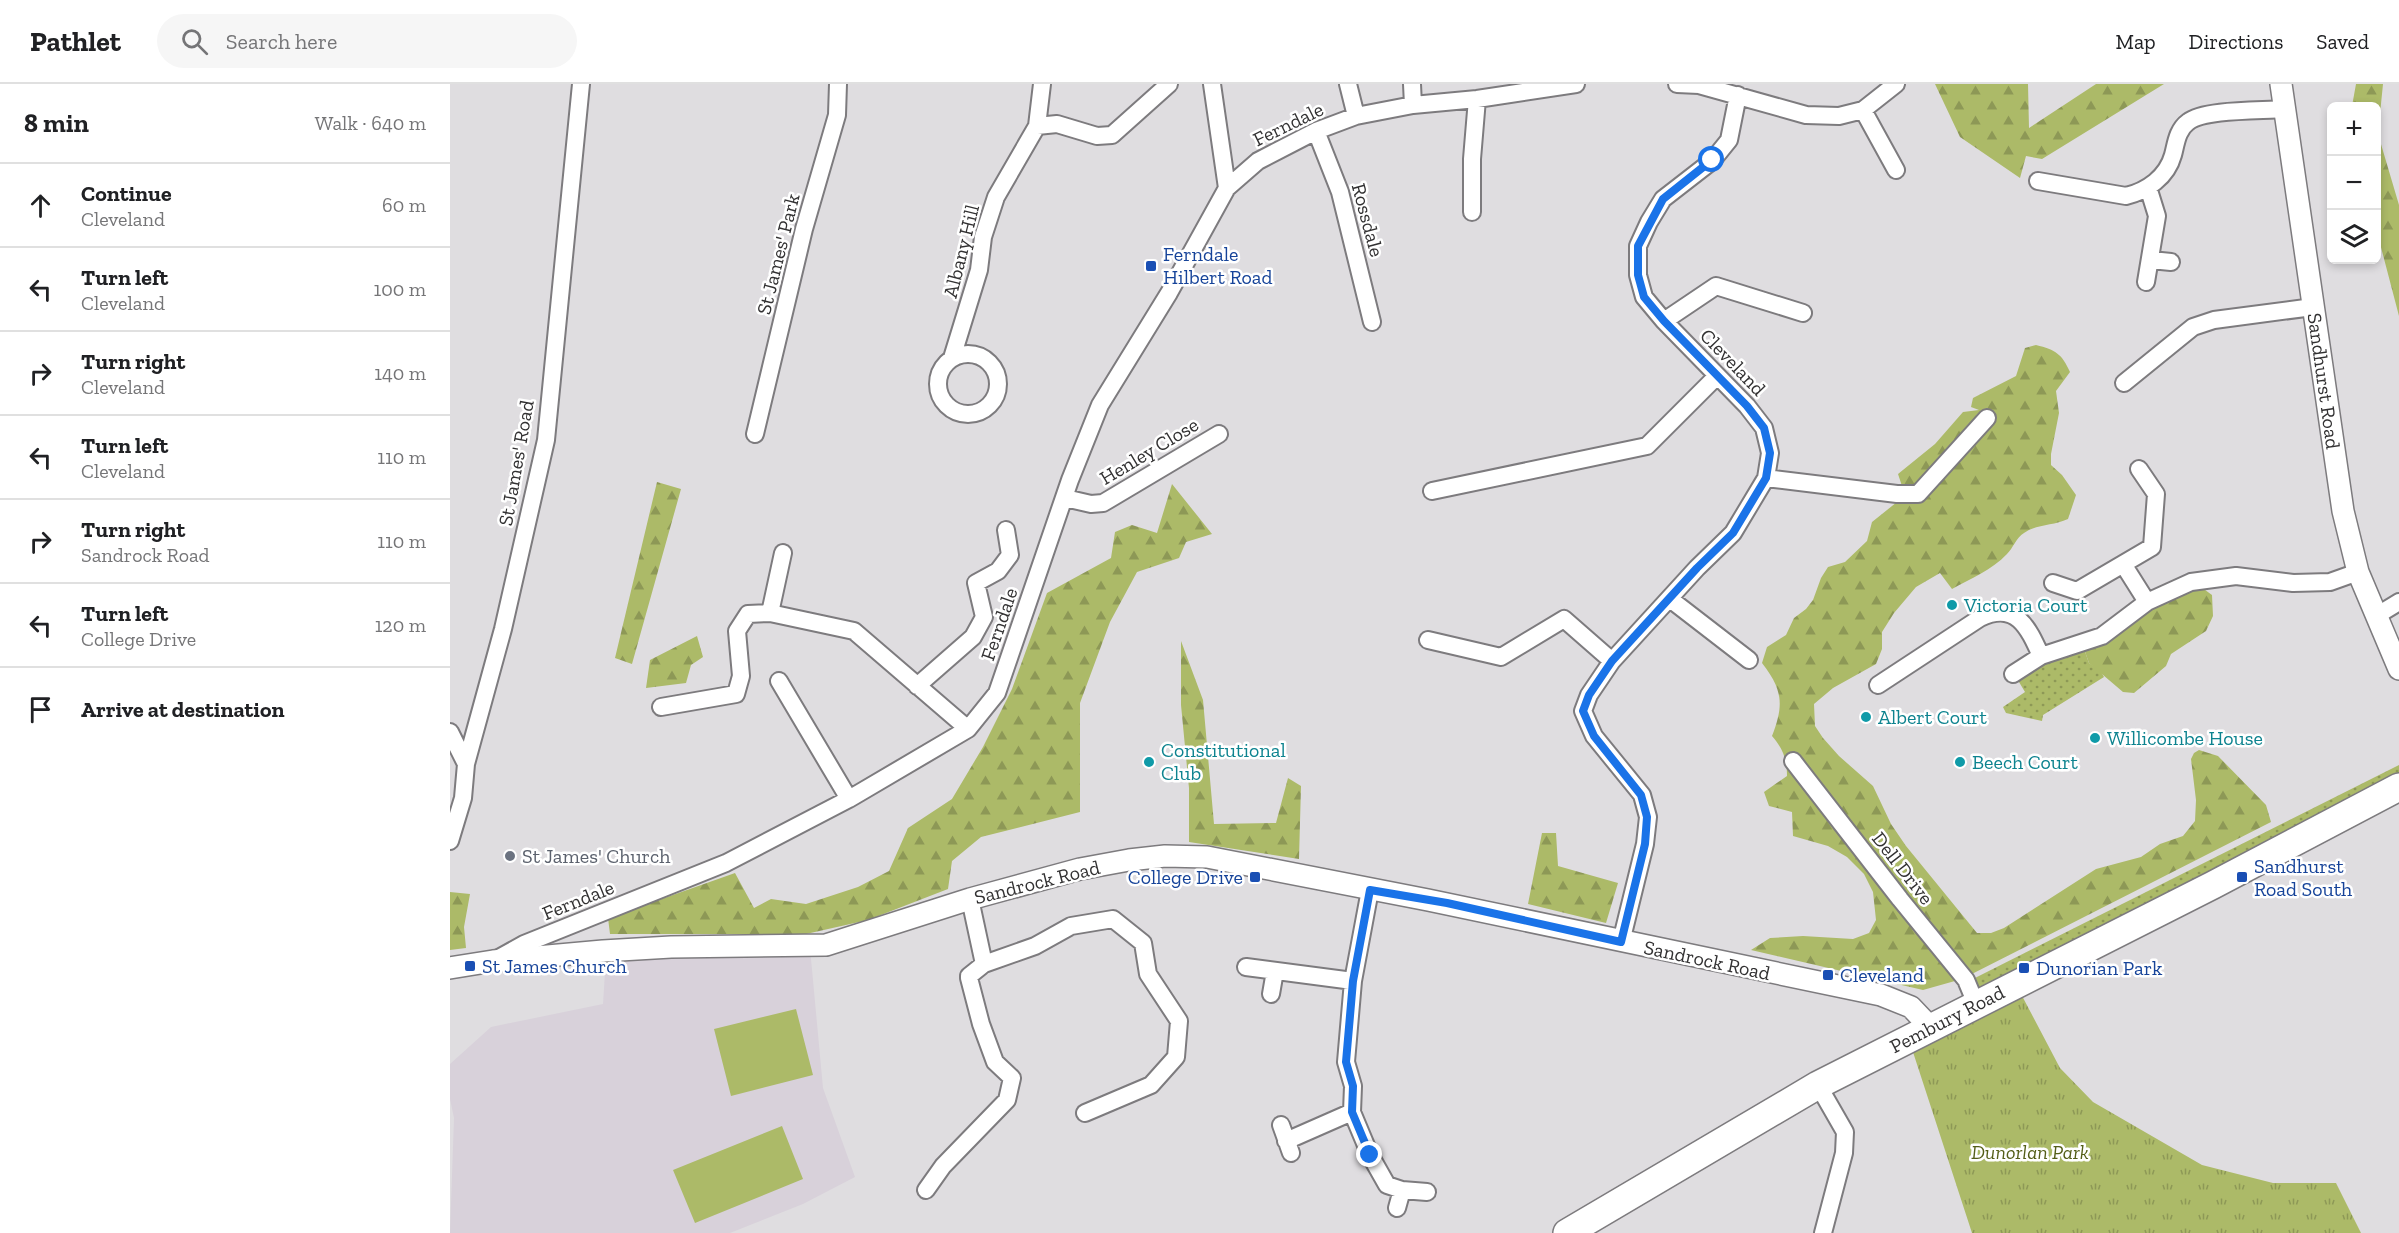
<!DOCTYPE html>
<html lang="en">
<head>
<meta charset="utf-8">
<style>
  body { margin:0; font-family:"Zilla Slab",serif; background:#f6f6f6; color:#202124 }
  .controls { position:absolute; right:18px; top:18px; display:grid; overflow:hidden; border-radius:9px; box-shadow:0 3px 9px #0003 }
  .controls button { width:54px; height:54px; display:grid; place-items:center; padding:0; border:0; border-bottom:2px solid #e0e0e0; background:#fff; color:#202124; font:30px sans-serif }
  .stop { position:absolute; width:18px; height:18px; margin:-14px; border:4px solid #1a73e8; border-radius:50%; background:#fff }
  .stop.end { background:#1a73e8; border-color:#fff; box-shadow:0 2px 6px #0008 }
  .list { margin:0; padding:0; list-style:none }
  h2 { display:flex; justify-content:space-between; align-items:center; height:78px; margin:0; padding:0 24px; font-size:26px }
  h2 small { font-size:20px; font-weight:400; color:#757577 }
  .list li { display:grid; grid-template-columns:39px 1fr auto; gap:18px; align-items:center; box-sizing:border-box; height:84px; padding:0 24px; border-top:2px solid #e0e0e0 }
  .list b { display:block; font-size:22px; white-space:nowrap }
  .list p { margin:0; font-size:20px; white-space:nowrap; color:#757577 }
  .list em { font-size:20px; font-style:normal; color:#757577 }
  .icon { flex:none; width:33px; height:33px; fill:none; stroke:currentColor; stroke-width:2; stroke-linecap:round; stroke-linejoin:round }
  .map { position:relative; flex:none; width:1949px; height:1149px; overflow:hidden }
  header { display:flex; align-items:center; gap:36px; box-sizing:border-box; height:84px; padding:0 30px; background:#fff; border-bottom:2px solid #e0e0e0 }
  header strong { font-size:28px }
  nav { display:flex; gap:33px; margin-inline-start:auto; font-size:21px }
  .search { width:420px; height:54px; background:#f6f6f6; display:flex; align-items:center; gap:15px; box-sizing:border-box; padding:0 21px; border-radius:33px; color:#757577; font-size:22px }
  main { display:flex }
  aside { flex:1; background:#fff }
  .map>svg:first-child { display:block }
  .built { fill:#d8d1da }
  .grass { fill:url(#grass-dots) }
  .forest { fill:url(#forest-firs) }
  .park { fill:url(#park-tufts) }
  .pitch { fill:#acba68 }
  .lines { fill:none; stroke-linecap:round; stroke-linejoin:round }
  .minor-casing { stroke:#7d7b7e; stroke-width:20 }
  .tertiary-casing { stroke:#7d7b7e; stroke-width:24 }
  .primary-casing { stroke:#7d7b7e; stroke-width:30 }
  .minor { stroke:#fff; stroke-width:16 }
  .tertiary { stroke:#fff; stroke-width:21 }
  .primary { stroke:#fff; stroke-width:27 }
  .route { stroke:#1a73e8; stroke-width:8 }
  .transit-dot { fill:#1a4fb4; stroke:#fff; stroke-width:2 }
  .culture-dot { fill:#0f9aa8; stroke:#fff; stroke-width:2 }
  .worship-dot { fill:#6b7280; stroke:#fff; stroke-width:2 }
  .labels { text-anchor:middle; stroke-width:5; stroke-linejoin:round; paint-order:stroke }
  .street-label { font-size:20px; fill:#323132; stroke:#fff }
  .transit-label { font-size:20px; fill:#164399; stroke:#fff; text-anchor:start }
  .culture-label { font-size:20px; fill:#0d838f; stroke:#fff; text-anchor:start }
  .worship-label { font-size:20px; fill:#5b616d; stroke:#fff; text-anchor:start }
  .park-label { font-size:20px; font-style:italic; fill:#545e18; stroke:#fff }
</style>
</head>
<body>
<header>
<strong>Pathlet</strong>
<div class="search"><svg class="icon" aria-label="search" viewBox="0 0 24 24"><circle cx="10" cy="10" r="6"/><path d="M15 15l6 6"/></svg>Search here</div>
<nav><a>Map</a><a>Directions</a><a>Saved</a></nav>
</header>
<main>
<aside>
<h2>8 min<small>Walk · 640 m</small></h2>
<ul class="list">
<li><svg class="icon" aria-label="ahead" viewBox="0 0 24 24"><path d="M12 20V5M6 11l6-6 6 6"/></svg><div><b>Continue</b><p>Cleveland</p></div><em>60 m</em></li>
<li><svg class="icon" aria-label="left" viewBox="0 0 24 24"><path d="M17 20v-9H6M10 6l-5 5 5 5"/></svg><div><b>Turn left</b><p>Cleveland</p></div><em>100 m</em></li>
<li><svg class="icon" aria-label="right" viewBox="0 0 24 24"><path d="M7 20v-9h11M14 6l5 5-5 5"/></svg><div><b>Turn right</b><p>Cleveland</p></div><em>140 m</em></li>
<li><svg class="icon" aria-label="left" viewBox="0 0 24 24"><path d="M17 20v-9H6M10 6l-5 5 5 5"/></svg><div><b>Turn left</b><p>Cleveland</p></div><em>110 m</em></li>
<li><svg class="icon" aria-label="right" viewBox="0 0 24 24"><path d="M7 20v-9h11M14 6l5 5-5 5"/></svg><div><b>Turn right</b><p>Sandrock Road</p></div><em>110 m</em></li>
<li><svg class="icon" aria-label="left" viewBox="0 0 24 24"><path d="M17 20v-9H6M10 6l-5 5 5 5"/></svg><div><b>Turn left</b><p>College Drive</p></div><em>120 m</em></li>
<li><svg class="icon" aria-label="arrive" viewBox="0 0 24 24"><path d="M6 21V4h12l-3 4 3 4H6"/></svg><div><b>Arrive at destination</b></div></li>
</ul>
</aside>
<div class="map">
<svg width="1949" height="1149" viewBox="0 0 1949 1149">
  <defs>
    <pattern id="grass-dots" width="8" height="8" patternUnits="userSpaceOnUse" patternTransform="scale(1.5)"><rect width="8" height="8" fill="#acba68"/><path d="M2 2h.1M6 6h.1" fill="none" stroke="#8d9856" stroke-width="1.8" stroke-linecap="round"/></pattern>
    <pattern id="forest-firs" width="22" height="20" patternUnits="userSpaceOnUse" patternTransform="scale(1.5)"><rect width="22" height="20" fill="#acba68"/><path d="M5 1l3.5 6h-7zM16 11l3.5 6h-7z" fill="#8d9856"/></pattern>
    <pattern id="park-tufts" width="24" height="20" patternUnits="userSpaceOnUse" patternTransform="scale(1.5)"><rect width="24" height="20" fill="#acba68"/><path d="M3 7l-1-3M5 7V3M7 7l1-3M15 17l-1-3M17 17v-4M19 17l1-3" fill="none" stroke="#8d9856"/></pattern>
  </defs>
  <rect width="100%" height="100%" fill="#dfdde0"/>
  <path class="built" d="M360,864L373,1004L405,1093L353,1120L280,1149H0L4,1034L0,1015V980L41,943L153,920L156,872Z"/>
  <path class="grass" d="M1633,562L1639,579L1650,586L1654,593L1593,631L1592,637L1556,629L1553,623L1575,608L1566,593Z
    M1949,681V693L1524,909L1519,897Z"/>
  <path class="forest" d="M1485,0H1578L1579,44L1646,0H1714L1592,75L1576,72L1570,94L1510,53Z
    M1906,0H1933L1928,50L1949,121V232L1927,148L1926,22H1902Z
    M1586,261C1606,266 1612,270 1620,288L1606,307L1609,329L1601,370V381L1612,391L1626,411L1618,435C1603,442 1587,440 1574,449C1566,454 1563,464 1557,470C1542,486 1520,495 1502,505L1490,489L1466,503L1444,529L1432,548V565L1426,580L1383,604L1364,620L1365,642L1373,654L1389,672L1423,702L1441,740L1456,762L1527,849H1541L1554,844L1646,785L1691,773L1710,760L1733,752L1745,737L1746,716L1741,675L1744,669L1749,666L1768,672L1816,721L1821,738L1512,895L1473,906L1301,866L1320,854L1353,852L1403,855L1419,849L1426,836L1423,808L1414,790L1397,773L1378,762L1343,752L1342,728L1319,722L1314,708L1337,692C1337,675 1333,665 1322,652C1334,621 1333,606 1312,579L1317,563L1336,551L1344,534L1356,525L1363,516L1371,494L1378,483L1395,478L1417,457L1422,438L1447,418L1453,405L1448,390L1485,360L1513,328L1529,326L1521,323L1523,314L1566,292L1575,264Z
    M207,398L231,405L182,580L165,574Z
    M722,400L762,450L736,458L729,474L687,488L660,538L630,619V728L531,753L502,777L498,805L418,836L356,850H160L158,834L285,789L304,824L321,815L356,820L408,803L439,787L458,744L502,715L533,663L562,605L597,509L661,474L665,448L682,441L707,449Z
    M1751,503L1762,511L1763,532L1756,547L1721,570L1716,582L1684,609L1673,608L1639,579L1633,562L1698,519Z
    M247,552L253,573L241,581L236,599L196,604L200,576Z
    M731,557L753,616L764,740L826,739L838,694L851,702L849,775L739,758V704L731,621Z
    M1092,749H1106L1108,782L1168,799L1156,839L1078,820Z
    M0,808L20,810L14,843L16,864L0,866Z"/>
  <path class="park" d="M1570,908L1610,984L1643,1018L1752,1081L1823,1099H1886L1911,1149H1522L1462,965Z"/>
  <path class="pitch" d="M346,925L363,991L281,1012L264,945Z
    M332,1042L353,1095L245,1139L223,1086Z"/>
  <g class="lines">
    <g class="minor-casing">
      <path id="minor" d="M762,0L777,104
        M898,0L906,32
        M962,0L963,21
        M1227,0L1249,1L1356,31L1389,32L1413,26L1446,0
        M1413,26L1446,86
        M587,42L592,0
        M866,47L890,108L922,238
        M1588,97L1676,112C1697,107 1717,93 1723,71C1726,60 1727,46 1738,38C1754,25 1812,27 1834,25
        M1022,128V75L1027,15
        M1701,176L1721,178
        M1696,198L1707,132L1698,103
        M1214,237L1266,202L1353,229
        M488 300a30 30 0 1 1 60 0a30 30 0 1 1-60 0Z
        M502,274L529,186L533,153L546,113L587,42L607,40L647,52L662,51L719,0
        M1674,299L1743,243L1764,236L1863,223
        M305,350L354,145L387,31L388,0
        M1316,394L1447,410H1468L1537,334
        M982,407L1197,362L1267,292
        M615,414L641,420L653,419L769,350
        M333,469L320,529L404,547L518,645
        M1673,480L1697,518
        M1603,499L1627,507L1702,463L1706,410L1689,385
        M1220,515L1299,576
        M1926,532L1949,518
        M978,556L1051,573L1114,535L1162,577
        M1563,590L1591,572L1652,552L1697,518L1741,498L1786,492L1843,499L1880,498L1908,488
        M329,597L399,715
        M1428,601L1530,534C1566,517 1578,543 1591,572
        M467,602L523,553L534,533L526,499L548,487L560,471L556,446
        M211,623L286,610L291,592L287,547L298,530L320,529
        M0,648L16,680
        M1343,677L1450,815L1516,896L1526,920
        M0,757L13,714L16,680L53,545L96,356L131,0
        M920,806L903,897L896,978L903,1002L902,1028L920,1071L937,1101L952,1106L977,1108
        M1171,858L1195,760L1198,733L1192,711L1144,652L1133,627L1139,611L1162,577L1247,484L1283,449L1316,394L1320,369L1314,344L1297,322L1214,237L1194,213L1188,191V162L1199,138L1213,115L1262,77L1279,56L1288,11
        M47,875L74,860L276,779L399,715L518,645L547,609L620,396L650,321L719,209L777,104L808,77L866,47L906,32L963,21L1027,15L1126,0
        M534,880L585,862L621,842L663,835L693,859L698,890L729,937L726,973L701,1001L635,1029
        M796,883L903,897
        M821,910L825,887
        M1368,1001L1395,1048L1394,1069L1373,1149
        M831,1041L841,1069
        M836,1057L902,1028
        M476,1106L493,1082L557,1016L562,994L545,978L531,940L519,894V892L534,880L520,815
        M947,1124L952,1106"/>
    </g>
    <g class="tertiary-casing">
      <path id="tertiary" d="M1831,0L1893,427L1908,488L1949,585
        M0,884L43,877L153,867L221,863L376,861L520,815L630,785L679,776L715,772L757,773L978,816L1431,911L1461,923L1480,943"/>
    </g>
    <g class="primary-casing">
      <path id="primary" d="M1117,1149L1368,1001L1763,801L1949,703"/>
    </g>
    <use href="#minor" class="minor"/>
    <use href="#tertiary" class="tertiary"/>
    <use href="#primary" class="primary"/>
  </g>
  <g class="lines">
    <path class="route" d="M920,1071L902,1028L903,1002L896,978L903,897L920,806L997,819L1171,858L1195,760L1197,733L1191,711L1144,652L1133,627L1139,611L1162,577L1247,484L1283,449L1316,394L1320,369L1314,344L1297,322L1214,237L1194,213L1188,191V162L1213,115L1262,76"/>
  </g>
  <g class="transit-dot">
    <rect x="695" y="176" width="12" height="12" rx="3"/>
    <rect x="799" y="787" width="12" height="12" rx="3"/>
    <rect x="1786" y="787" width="12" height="12" rx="3"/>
    <rect x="14" y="876" width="12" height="12" rx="3"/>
    <rect x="1568" y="878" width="12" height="12" rx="3"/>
    <rect x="1372" y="885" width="12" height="12" rx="3"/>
  </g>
  <g class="culture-dot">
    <circle cx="1502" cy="521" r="6"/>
    <circle cx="1416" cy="633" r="6"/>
    <circle cx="1645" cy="654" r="6"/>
    <circle cx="699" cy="678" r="6"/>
    <circle cx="1510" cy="678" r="6"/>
  </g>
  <circle class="worship-dot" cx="60" cy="772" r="6"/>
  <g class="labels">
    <g class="street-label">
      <text transform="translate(838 40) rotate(-26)" y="7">Ferndale</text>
      <text transform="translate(918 136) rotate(75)" y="7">Rossdale</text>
      <text transform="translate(511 167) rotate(-76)" y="7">Albany Hill</text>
      <text transform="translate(328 170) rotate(-76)" y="7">St James' Park</text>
      <text transform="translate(1283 278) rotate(46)" y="7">Cleveland</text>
      <text transform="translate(1874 297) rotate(82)" y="7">Sandhurst Road</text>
      <text transform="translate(699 367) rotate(-31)" y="7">Henley Close</text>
      <text transform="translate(66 379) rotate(-80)" y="7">St James' Road</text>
      <text transform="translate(549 540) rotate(-71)" y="7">Ferndale</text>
      <text transform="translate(1453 784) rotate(52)" y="7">Dell Drive</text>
      <text transform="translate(587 798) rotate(-14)" y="7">Sandrock Road</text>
      <text transform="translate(128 816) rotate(-22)" y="7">Ferndale</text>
      <text transform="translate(1257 876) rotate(12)" y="7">Sandrock Road</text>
      <text transform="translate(1497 935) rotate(-27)" y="7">Pembury Road</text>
    </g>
    <g class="transit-label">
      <text x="713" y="177">Ferndale<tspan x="713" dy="23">Hilbert Road</tspan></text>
      <text x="1804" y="789">Sandhurst<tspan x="1804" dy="23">Road South</tspan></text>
      <text x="793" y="800" text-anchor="end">College Drive</text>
      <text x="32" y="889">St James Church</text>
      <text x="1586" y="891">Dunorian Park</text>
      <text x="1390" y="898">Cleveland</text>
    </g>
    <g class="culture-label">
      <text x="1514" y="528">Victoria Court</text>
      <text x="1428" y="640">Albert Court</text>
      <text x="1657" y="661">Willicombe House</text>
      <text x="711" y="673">Constitutional<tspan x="711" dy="23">Club</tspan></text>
      <text x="1522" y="685">Beech Court</text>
    </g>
    <g class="worship-label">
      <text x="72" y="779">St James' Church</text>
    </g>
    <g class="park-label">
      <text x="1580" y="1075">Dunorlan Park</text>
    </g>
  </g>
</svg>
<div class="controls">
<button>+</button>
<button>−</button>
<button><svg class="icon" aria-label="layers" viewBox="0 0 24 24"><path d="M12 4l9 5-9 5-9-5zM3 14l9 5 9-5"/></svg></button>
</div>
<div class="stop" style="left:1262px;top:76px"></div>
<div class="stop end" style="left:920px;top:1071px"></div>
</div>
</main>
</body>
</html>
